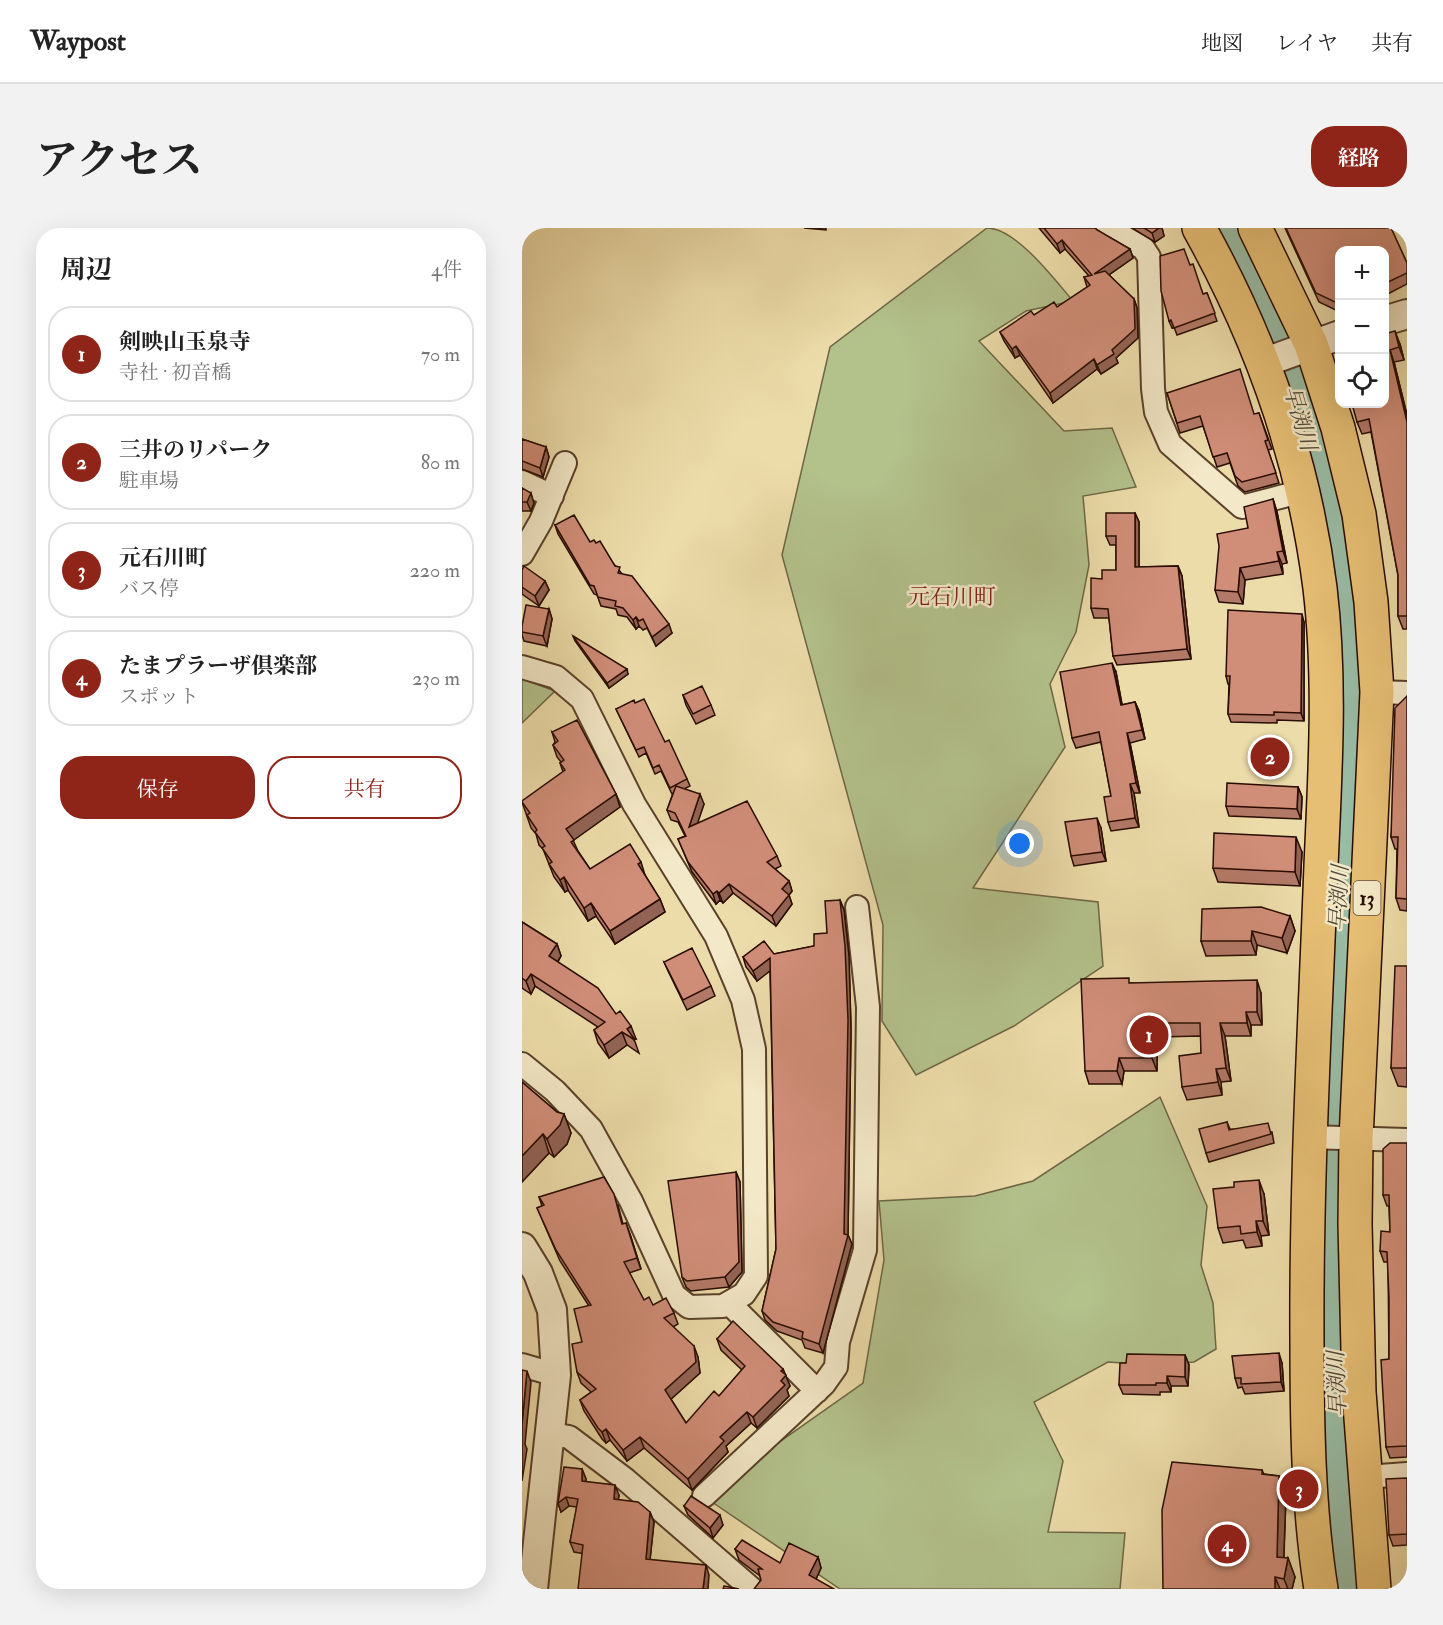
<!DOCTYPE html>
<html lang="ja">
<head>
<meta charset="utf-8">
<style>
  body { margin:0; font-family:"IM FELL Double Pica","Noto Serif JP",serif; background:#f2f2f2; color:#222 }
  .controls { position:absolute; right:18px; top:18px; display:grid; overflow:hidden; border-radius:12px; box-shadow:0 6px 24px #0002 }
  .controls button { width:54px; height:54px; display:grid; place-items:center; padding:0; border:0; border-bottom:2px solid #e0e0e0; background:#fff; color:#222; font:30px sans-serif }
  .you { position:absolute; left:498px; top:616px; width:21px; height:21px; margin:-15px; border:4px solid #fff; border-radius:50%; background:#1a73e8; box-shadow:0 0 0 9px #1a73e833 }
  .badge { display:grid; place-items:center; width:39px; height:39px; border-radius:50%; background:#8f2418; color:#fff; font-size:20px; font-weight:700 }
  .pin { position:absolute; translate:-50% -50%; border:3px solid #fff; box-shadow:0 2px 6px #0006 }
  .list { margin:0; padding:0; list-style:none }
  h2 { display:flex; justify-content:space-between; align-items:center; height:78px; margin:0; padding:0 24px; font-size:26px }
  h2 small { font-size:20px; font-weight:400; color:#767676 }
  .list li { display:grid; grid-template-columns:39px 1fr auto; gap:18px; align-items:center; box-sizing:border-box; height:96px; margin:0 12px 12px; padding:0 12px; border:2px solid #e0e0e0; border-radius:24px }
  .list b { display:block; font-size:22px; white-space:nowrap }
  .list p { margin:0; font-size:20px; white-space:nowrap; color:#767676 }
  .list em { font-size:20px; font-style:normal; color:#767676 }
  .actions { display:flex; gap:12px; padding:18px 24px }
  .actions a { flex:1; padding:14px 0; border:2px solid #8f2418; border-radius:24px; text-align:center; font-size:21px; color:#8f2418 }
  .actions .main { background:#8f2418; color:#fff }
  .icon { flex:none; width:33px; height:33px; fill:none; stroke:currentColor; stroke-width:2; stroke-linecap:round; stroke-linejoin:round }
  .map { position:relative; flex:none; width:885px; height:1361px; overflow:hidden; border-radius:24px }
  header { display:flex; align-items:center; gap:36px; box-sizing:border-box; height:84px; padding:0 30px; background:#fff; border-bottom:2px solid #e0e0e0 }
  header strong { font-size:28px }
  nav { display:flex; gap:33px; margin-inline-start:auto; font-size:21px }
  .intro { display:flex; align-items:center; justify-content:space-between; box-sizing:border-box; height:144px; padding:0 36px }
  h1 { margin:0; font-size:42px }
  .button { padding:15px 27px; border-radius:24px; background:#8f2418; color:#fff; font-size:21px; font-weight:700 }
  main { display:flex; gap:36px; padding:0 36px }
  aside { flex:1; background:#fff; border-radius:24px; box-shadow:0 6px 24px #0002 }
  .map>svg:first-child { display:block }
  .green { fill:#b3c18b; stroke:#6e6646; stroke-width:1.5 }
  .lines { fill:none; stroke-linecap:round; stroke-linejoin:round }
  .river { stroke:#99bca5; stroke-width:38 }
  .minor-casing { stroke:#5a402a; stroke-width:26 }
  .tertiary-casing { stroke:#5a402a; stroke-width:32 }
  .primary-casing { stroke:#290c00; stroke-width:36 }
  .minor { stroke:#f3e8c7; stroke-width:22 }
  .tertiary { stroke:#f3e8c7; stroke-width:28 }
  .primary { stroke:#e6be74; stroke-width:33 }
  .wall { fill:#b37967; stroke:#290c00; stroke-width:1.5 }
  .shaded-wall { fill:#926354; stroke:#290c00; stroke-width:1.5 }
  .building { fill:#d08d78; stroke:#290c00; stroke-width:1.5 }
  .labels { text-anchor:middle; stroke-width:5; stroke-linejoin:round; paint-order:stroke }
  .shield { fill:#f3e8c7; stroke:#664e3c; stroke-width:1.5 }
  .shield-label { font-size:20px; font-weight:bold; fill:#290c00 }
  .water-label { font-size:22px; font-style:italic; fill:#504a3a; stroke:#f3e8c7 }
  .neighbourhood-label { font-size:22px; fill:#7a1f14; stroke:#f3e8c7 }
</style>
</head>
<body>
<header>
<strong>Waypost</strong>
<nav><a>地図</a><a>レイヤ</a><a>共有</a></nav>
</header>
<div class="intro"><h1>アクセス</h1><a class="button">経路</a></div>
<main>
<aside>
<h2>周辺<small>4件</small></h2>
<ul class="list">
<li><span class="badge">1</span><div><b>剣映山玉泉寺</b><p>寺社 · 初音橋</p></div><em>70 m</em></li>
<li><span class="badge">2</span><div><b>三井のリパーク</b><p>駐車場</p></div><em>80 m</em></li>
<li><span class="badge">3</span><div><b>元石川町</b><p>バス停</p></div><em>220 m</em></li>
<li><span class="badge">4</span><div><b>たまプラーザ倶楽部</b><p>スポット</p></div><em>230 m</em></li>
</ul>
<div class="actions"><a class="main">保存</a><a>共有</a></div>
</aside>
<div class="map">
<svg width="885" height="1361" viewBox="0 0 885 1361">
  <rect width="100%" height="100%" fill="#ecdca9"/>
  <filter id="stains"><feTurbulence type="fractalNoise" baseFrequency=".00333" numOctaves="4"/><feColorMatrix values="0 0 0 0 .2 0 0 0 0 .09 0 0 0 0 .02 0 0 0 .5 -.17"/></filter>
  <radialGradient id="worn" r=".72"><stop offset=".6" stop-color="#630" stop-opacity="0"/><stop offset="1" stop-color="#630" stop-opacity=".3"/></radialGradient>
  <path class="green" d="M465,0C494,0 533,52 551,73L504,83L457,113L542,203L590,200L614,259L561,268L567,337L554,404L528,456L543,519L451,660L576,674L581,738L492,798L394,847L360,793L361,697L260,327L308,119Z
    M0,451L33,463L0,495Z
    M638,869L685,978L679,1037L691,1075L694,1121L672,1134L632,1137L586,1134L512,1174L541,1233L526,1304L603,1305L598,1361H318L187,1272L229,1234L341,1155L362,1032L357,973L453,968L511,953Z"/>
  <g class="lines">
    <path class="river" d="M700,0L745,91L762,134L790,228L811,328L827,446L804,892L815,1188L828,1361"/>
    <g class="minor-casing">
      <path id="minor" d="M585,0L621,20L627,29L631,161L634,184L648,216L720,279L781,263
        M0,254L30,268
        M0,326L19,293L43,235
        M0,439L34,449L60,471L112,576L194,708L221,772L232,821L234,1048L222,1066L201,1078L167,1079L152,1067L109,973L69,901L33,863L0,836
        M855,464L885,465
        M786,909L885,912
        M207,1075L295,1163
        M0,1137L34,1147
        M30,1206L47,1209L104,1252L230,1361
        M844,1249L885,1246
        M182,1268L302,1156L314,1139L316,1114L343,1022L346,779L335,679"/>
    </g>
    <g class="tertiary-casing">
      <path id="tertiary" d="M862,93L885,86
        M741,135L818,107
        M0,1019L16,1045L30,1082L34,1147L11,1361"/>
    </g>
    <g class="primary-casing">
      <path id="primary" d="M677,0C739,111 782,233 798,360C809,453 803,546 799,638C793,796 784,953 785,1111C785,1194 786,1279 799,1361
        M733,0L789,116L816,200L837,286L849,374L855,464L834,911L833,996L837,1164L852,1361"/>
    </g>
    <use href="#minor" class="minor"/>
    <use href="#tertiary" class="tertiary"/>
    <use href="#primary" class="primary"/>
  </g>
  <path class="wall" d="M282,0H304V2Z
    M517,0H573L575,2L608,21L611,30L587,47L612,71L615,80L616,110L594,130L596,135L579,146L575,141L531,175L498,127L493,130L482,113L478,104L512,87L535,79L565,59L562,49L567,48L543,21L538,25Z
    M610,0H640L642,8L633,14Z
    M763,0H869L885,35V56L862,68V22H818V84L797,74Z
    M668,37L681,66L685,65L695,93L655,107L652,99L650,100L647,93Z
    M862,106L878,116L882,132L872,134L885,187V401H881L876,388V347L849,204L840,206L835,194Z
    M645,165L733,186L737,185L750,221L746,222L757,255L723,264L716,258L708,235L695,239L681,198L658,205Z
    M0,211L24,219L27,229L21,249L0,241Z
    M0,260L12,275L9,283H0Z
    M751,271L755,284L765,335L760,336L761,346L723,352L721,376L697,374L693,362L726,300Z
    M613,285L617,294V339L656,338L660,348L669,431L595,437L591,428L587,390H572L569,380L580,351L594,342V317H588L584,308Z
    M33,297L68,314L74,315L150,405L134,418L125,400L121,402L117,398L114,401L105,389L96,387L94,381L79,378L75,367L72,366L36,306Z
    M0,342L23,353L27,362L17,378L0,366Z
    M27,381L30,391L25,418L2,413L0,407V398Z
    M782,394V493L755,492V495L709,494L706,486L707,456H706L704,448Z
    M51,408L106,446L87,460L53,413Z
    M594,444L600,477L613,474L617,483L623,511L608,515L618,565H612L617,599L589,603L586,594L589,568L579,514L554,520L550,510Z
    M161,467L189,477L193,487L174,496L164,477Z
    M885,468V683L878,682L874,670L875,621H873L869,609Z
    M113,475L143,514L165,551L168,558L162,561L182,576L175,595L255,628L259,638L253,641L267,653L270,663L267,667L270,676L254,698L211,665L201,675L198,672L194,676L170,644L156,611L163,608L156,594L149,592L145,582L151,565L150,566L139,543L133,546L124,525L117,529L94,481Z
    M30,504L94,566L98,579L51,612L56,623L68,641L123,647L138,671L143,684L93,716L74,688L66,693L46,662L43,664L32,649L21,621L17,617L14,606L9,600L0,574L41,544L38,535L39,534L35,529L31,517L33,514Z
    M776,559L780,569L779,591L707,588L704,578Z
    M579,600L584,633L552,638L549,628Z
    M780,624L778,658L696,654L691,640Z
    M318,672L322,682L327,728L329,801L326,1007L330,1016L301,1125L283,1120L280,1112L255,1103L243,1092L240,1083L254,1021L248,742L235,753L224,739L221,729L252,726L292,718L305,705Z
    M768,688L773,703L765,725L735,717L734,727L684,728L679,713Z
    M0,694L35,716L39,728L36,734L94,786L114,811H112L117,825L105,817L87,830L76,815L72,802L76,799L13,758L9,766L0,760Z
    M142,734L189,758L193,768L165,782L146,743Z
    M885,738V859L876,858L869,840Z
    M609,755L739,765L740,797H729V808H703L709,853L699,854L700,867L665,872L660,859L679,825V808L635,809V843H602L600,856H567L563,843Z
    M0,854L35,884L42,886L49,905L45,916L32,929L27,925L0,954Z
    M705,894L708,901L750,904L752,915L687,934L684,925Z
    M885,915V1229L868,1230L864,1219L867,1131L866,1034H862L858,1023L868,1004L867,978H865L861,967Z
    M214,944L218,954L220,1044L207,1059L169,1063L164,1059L160,1049Z
    M742,966L747,1007L739,1008L740,1018L724,1020L721,1012L701,1015L696,1000Z
    M17,969L96,977L101,996L108,1006L119,1041L107,1045L122,1072L131,1077L152,1085L156,1096L151,1099L176,1129L178,1145L149,1171L164,1195L197,1168L220,1142L199,1122L195,1111L261,1141L268,1158L265,1162L267,1168L235,1200L229,1195L204,1218L206,1224L170,1262L122,1220L105,1233L88,1212L84,1215L80,1211L62,1183L58,1172L69,1164L59,1155L55,1144L67,1078L38,1033L15,980L20,978Z
    M663,1127L667,1137L666,1158H649V1164H638V1167L601,1166L597,1157L604,1135Z
    M760,1135L762,1163L723,1166L720,1159L716,1160L713,1150Z
    M60,1241L64,1251V1254L97,1267L96,1272L128,1284L132,1294L128,1332L187,1347L52,1324L48,1314L55,1279L47,1278L39,1284L36,1275Z
    M740,1242L742,1246L757,1248L764,1267L762,1330H766L773,1349L770,1361H641Z
    M885,1250V1317L871,1318L867,1307Z
    M162,1278L201,1297L191,1310L166,1287Z
    M213,1321L258,1335L296,1329L299,1340L294,1351L239,1352L238,1348L217,1332Z"/>
  <path class="shaded-wall" d="M637,0H640L642,8L633,14L630,5Z
    M540,12L543,21L538,25L535,16Z
    M608,21L611,30L575,55L572,46Z
    M612,71L615,80L616,110L594,130L596,135L579,146L575,137L590,122Z
    M873,103L878,116L882,132L877,119Z
    M494,118L498,127L493,130L490,121Z
    M868,122L872,134L885,187V194Z
    M572,131L575,141L531,175L528,165Z
    M24,219L27,229L21,249L18,240Z
    M9,265L12,275L9,283L5,274Z
    M751,271L755,284L765,335L761,323Z
    M613,285L617,294V349L613,339Z
    M755,324L760,336L761,346L757,333Z
    M656,338L660,348L669,431L665,421Z
    M718,340L723,352L721,376L716,364Z
    M23,353L27,362L17,378L13,368Z
    M27,381L30,391L25,418L21,408Z
    M780,386L782,394V493L779,485Z
    M114,389L117,398L114,401L111,392Z
    M147,396L150,405L134,418L130,409Z
    M590,435L594,444L602,487L599,477Z
    M105,441L106,446L87,460L85,455Z
    M613,474L617,483L623,511L620,502Z
    M605,505L608,515L618,565L614,555Z
    M608,556L612,565L617,599L613,590Z
    M776,559L780,569L779,591L775,581Z
    M94,566L98,579L49,614L44,601Z
    M178,566L182,576L171,609L167,599Z
    M575,590L579,600L584,633L580,624Z
    M774,609L780,624L778,658L773,644Z
    M119,634L123,647L120,648L116,636Z
    M42,649L46,662L43,664L38,652Z
    M267,653L270,663L267,667L270,676L254,698L250,688L260,661Z
    M207,656L211,665L201,675L197,665Z
    M195,663L198,672L194,676L191,666Z
    M138,671L143,684L93,716L88,703Z
    M318,672L322,682L327,728L329,801L326,1007L330,1016L301,1125L297,1116L322,1006Z
    M69,675L74,688L66,693L62,680Z
    M768,688L773,703L765,725L760,710Z
    M730,703L735,717L734,727L729,713Z
    M35,716L39,728L31,741L27,728Z
    M248,730L252,740L235,753L231,743Z
    M9,746L13,758L9,766L4,753Z
    M735,752L739,765L740,797L735,784Z
    M724,784L729,797V808L725,795Z
    M630,795L635,809V843L630,830Z
    M698,795L703,808L709,853L704,840Z
    M109,798L114,811L112,812L105,801Z
    M100,804L105,817L87,830L82,817Z
    M597,830L602,843L600,856L595,843Z
    M694,841L699,854L700,867L696,854Z
    M42,886L49,905L45,916L32,929L25,911Z
    M21,906L27,925L0,954V928Z
    M214,944L218,954L220,1044L207,1059L203,1049Z
    M737,952L742,966L747,1007L741,993Z
    M734,993L739,1008L740,1018L735,1004Z
    M104,995L108,1006L119,1041L115,1030Z
    M172,1118L176,1129L178,1145L147,1173L143,1162Z
    M757,1125L760,1135L762,1163L759,1154Z
    M663,1127L667,1137L666,1158L663,1149Z
    M261,1141L268,1158L265,1162L267,1168L235,1200L231,1189L259,1153V1143Z
    M5,1143L9,1154L3,1216L5,1221L0,1253V1196Z
    M645,1148L649,1158V1164L645,1155Z
    M225,1184L229,1195L204,1218L206,1224L170,1262L166,1251L198,1209Z
    M84,1201L88,1212L84,1215L80,1204Z
    M118,1209L122,1220L105,1233L101,1222Z
    M60,1241L64,1251L63,1263L60,1253Z
    M757,1248L764,1267L761,1348L755,1329Z
    M93,1257L97,1267L95,1281L92,1271Z
    M44,1269L47,1278L39,1284L36,1275Z
    M128,1284L132,1294L127,1341L124,1331Z
    M198,1287L201,1297L191,1310L188,1300Z
    M296,1329L299,1340L291,1358L287,1347Z
    M766,1330L773,1349L770,1361H766L762,1351Z
    M184,1337L187,1347L186,1361H181Z
    M753,1349L758,1361H753Z"/>
  <path class="building" d="M522,0H573L575,2L608,21L572,46L583,43L612,71L613,101L590,122L592,126L575,137L572,131L528,165L494,118L490,121L478,104L509,83L512,87L532,74L535,79L568,57L562,49L570,47L540,12L535,16Z
    M622,0H637L630,5Z
    M764,0H869L885,35V45L862,56V22H818V74L815,75L794,65Z
    M662,21L668,37L671,36L681,66L685,65L693,85L652,100L649,92L647,93L639,63L638,28Z
    M873,103L877,119L868,122L885,194V388H876V347L847,191L835,194L830,176H862V106Z
    M718,141L732,186L737,185L746,212L743,213L754,245L720,254L713,248L705,225L691,229L678,188L655,195L645,165Z
    M0,211L24,219L18,240L0,233Z
    M0,260L9,265L5,274H0Z
    M751,271L761,323L755,324L757,333L718,340L716,364L693,362L697,318L695,306L726,300L722,279Z
    M584,285H613V339L656,338L665,421L591,428L586,381L569,380V350L580,351V342H594V308H584Z
    M52,287L68,314L72,312L74,315L78,313L93,338L98,339L96,345L110,348L147,396L130,409L121,391L117,393L114,389L111,392L101,380L93,378L94,373L76,369L72,358L68,357L33,297Z
    M2,338L23,353L13,368L0,359V342Z
    M4,377L27,381L21,408L0,404V398Z
    M706,382L780,386L779,485L752,484V487L706,486L708,448H704Z
    M51,408L105,441L85,455Z
    M590,435L599,477L613,474L620,502L605,505L614,555L608,556L613,590L586,594L582,569L589,568L577,504L550,510L538,444Z
    M180,458L189,477L171,486L161,467Z
    M885,468V671L874,670L876,609H869L873,480Z
    M122,471L143,514L147,512L165,551L148,560L137,537L131,540L122,519L114,522L94,481L112,472L113,475Z
    M55,492L94,566L44,601L52,612L49,614L68,641L108,616L119,634L116,636L138,671L88,703L69,675L62,680L42,649L38,652L27,636L30,634L20,620L23,618L13,604L15,602L5,587L8,585L0,574V573L43,542L38,535L42,532L31,517L36,513L30,504Z
    M705,555L776,559L775,581L704,578Z
    M154,558L178,566L167,599L225,573L255,628L245,634L267,653L260,661L267,667L250,688L207,656L197,665L195,663L191,666L166,634L156,611L164,608L153,585L145,582Z
    M575,590L580,624L549,628L543,594Z
    M692,605L774,609L773,644L691,640Z
    M318,672L323,718L326,792L322,1006L326,1007L297,1116L280,1110L281,1104L251,1094L240,1083L254,1021L248,730L231,743L221,729L242,713L252,726L292,718V706L305,705L303,673Z
    M739,679L768,688L760,710L730,703L729,713H679L680,681Z
    M0,694L35,716L27,728L76,760L94,786L98,783L109,798L105,801L113,812L100,804L82,817L72,802L83,794L9,746L4,753L0,750Z
    M170,720L189,758L161,772L142,734Z
    M873,738H885V840H869Z
    M607,750V755L735,752V784H724L725,795H698L704,840L694,841L696,854L660,859L657,828L679,825L678,795H630V830H597L595,843H563L559,751Z
    M0,854L35,884L42,886L38,897L25,911L21,906L0,928Z
    M705,894L707,902L746,895L749,906L684,925L677,901Z
    M868,915H885V1218L864,1219L859,1132L867,1131V1070L865,1024L858,1023L859,1003L868,1004L867,967H861V921Z
    M214,944L217,1034L203,1049L165,1053L160,1049L146,953Z
    M82,949L92,966L100,996L104,995L115,1030L102,1034L122,1072L127,1069L131,1077L144,1070L152,1085L142,1090L172,1118L174,1134L143,1162L164,1195L192,1163L197,1168L223,1138L195,1111L211,1093L261,1141L259,1143L264,1147L259,1153L263,1157L231,1189L225,1184L198,1209L202,1213L166,1251L118,1209L101,1222L84,1201L80,1204L76,1200L58,1172L74,1161L55,1144L50,1116L60,1114L52,1081L69,1077L34,1022L15,980L22,977L17,969Z
    M737,952L741,993H734L735,1004L719,1006L718,998L696,1000L691,961L712,959V954Z
    M757,1125L759,1154L719,1156V1150H713L710,1128Z
    M605,1126L663,1127V1149L645,1148V1155H634V1157H597L598,1135H604Z
    M0,1142L5,1143L0,1196Z
    M650,1234L740,1242V1246L757,1248L755,1329L766,1330L762,1351L753,1349V1361H641L640,1282Z
    M42,1239L60,1241V1253L93,1257L92,1271L116,1274L128,1284L124,1331L184,1337L181,1361H56L61,1317L48,1314L56,1271L44,1269L36,1275Z
    M885,1250V1306L867,1307L864,1251Z
    M169,1268L198,1287L188,1300L162,1278Z
    M220,1312L258,1335L267,1315L296,1329L287,1347L312,1361H232L239,1352L236,1341H240L213,1321Z
    M202,1358L217,1361H201Z"/>
  <g class="labels">
    <rect class="shield" x="831.5" y="653" width="27" height="34" rx="4.5"/>
    <g class="shield-label">
      <text x="845" y="677">13</text>
    </g>
    <g class="water-label">
      <text transform="translate(779 190) rotate(74)" y="8">早渕川</text>
      <text transform="translate(816 670) rotate(-87)" y="8">早渕川</text>
      <text transform="translate(814 1156) rotate(-92)" y="8">早渕川</text>
    </g>
    <g class="neighbourhood-label">
      <text x="430" y="376">元石川町</text>
    </g>
  </g>
  <rect width="100%" height="100%" filter="url(#stains)"/>
  <rect width="100%" height="100%" fill="url(#worn)"/>
</svg>
<div class="controls">
<button>+</button>
<button>−</button>
<button><svg class="icon" aria-label="locate" viewBox="0 0 24 24"><circle cx="12" cy="12" r="6"/><path d="M12 2v4M12 18v4M2 12h4M18 12h4"/></svg></button>
</div>
<div class="you"></div>
<div class="pin badge" style="left:627px;top:807px">1</div>
<div class="pin badge" style="left:748px;top:529px">2</div>
<div class="pin badge" style="left:777px;top:1261px">3</div>
<div class="pin badge" style="left:705px;top:1316px">4</div>
</div>
</main>
</body>
</html>
